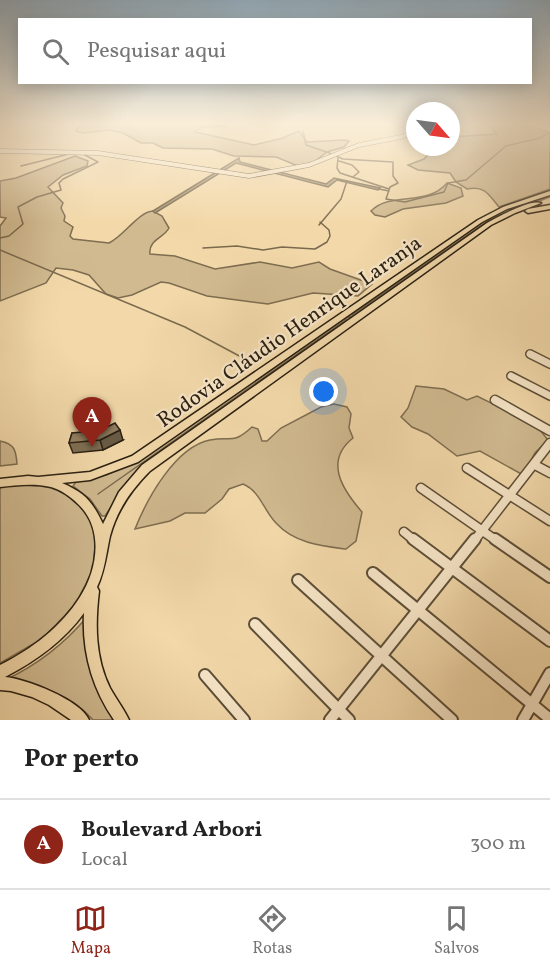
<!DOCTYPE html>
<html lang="pt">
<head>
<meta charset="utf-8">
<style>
  body { margin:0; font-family:Vollkorn,serif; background:#f6f6f6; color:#222 }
  .compass { position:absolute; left:406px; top:102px; width:54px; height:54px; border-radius:50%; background:#fff; box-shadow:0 3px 15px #0003; rotate:118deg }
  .you { position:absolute; left:324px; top:392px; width:21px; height:21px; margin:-15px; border:4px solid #fff; border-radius:50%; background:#1a73e8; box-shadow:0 0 0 9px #1a73e833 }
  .badge { display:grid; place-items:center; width:39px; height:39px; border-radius:50%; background:#8f2418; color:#fff; font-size:20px; font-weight:700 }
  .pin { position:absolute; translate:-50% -50px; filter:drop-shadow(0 2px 3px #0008) }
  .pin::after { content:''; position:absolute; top:32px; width:21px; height:18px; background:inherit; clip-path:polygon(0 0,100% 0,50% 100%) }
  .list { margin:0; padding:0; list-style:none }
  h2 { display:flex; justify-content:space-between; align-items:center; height:78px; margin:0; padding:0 24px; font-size:26px }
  h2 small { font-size:20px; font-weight:400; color:#767676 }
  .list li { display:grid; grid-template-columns:39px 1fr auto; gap:18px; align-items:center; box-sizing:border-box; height:90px; padding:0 24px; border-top:2px solid #e0e0e0 }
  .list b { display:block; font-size:22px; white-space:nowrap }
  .list p { margin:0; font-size:20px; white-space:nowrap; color:#767676 }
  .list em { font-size:20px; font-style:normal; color:#767676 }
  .icon { flex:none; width:33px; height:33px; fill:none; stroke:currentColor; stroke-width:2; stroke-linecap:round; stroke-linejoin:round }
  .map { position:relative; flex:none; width:550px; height:720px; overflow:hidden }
  .search { position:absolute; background:#fff; box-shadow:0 3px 15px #0003; left:18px; right:18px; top:18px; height:66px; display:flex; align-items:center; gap:15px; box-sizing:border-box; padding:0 21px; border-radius:0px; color:#767676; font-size:22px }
  .sheet { height:168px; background:#fff }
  nav { display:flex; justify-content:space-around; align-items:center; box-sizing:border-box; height:84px; border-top:2px solid #e0e0e0; background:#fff; font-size:16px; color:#767676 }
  nav a { display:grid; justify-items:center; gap:3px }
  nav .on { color:#8f2418 }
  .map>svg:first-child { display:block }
  .green { fill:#d1ba90; stroke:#7e6d51; stroke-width:1.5 }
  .water { fill:#af9a76; stroke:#7a694e; stroke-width:1.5 }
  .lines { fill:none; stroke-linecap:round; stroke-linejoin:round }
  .stream { stroke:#7a694e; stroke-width:1.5 }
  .minor-far3-casing { stroke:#5c4e38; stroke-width:5 }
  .minor-far2-casing { stroke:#5c4e38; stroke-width:10 }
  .minor-far1-casing { stroke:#5c4e38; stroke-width:11 }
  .minor-casing { stroke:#5c4e38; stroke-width:14 }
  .major-casing { stroke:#2a2012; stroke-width:3 }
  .minor-far3 { stroke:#f7e6c8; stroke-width:4 }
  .minor-far2 { stroke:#f7e6c8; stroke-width:7 }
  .minor-far1 { stroke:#f7e6c8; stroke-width:8 }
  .minor { stroke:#f7e6c8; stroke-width:10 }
  .major { fill:#f3d9aa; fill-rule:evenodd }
  .wall { fill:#7e6e53; stroke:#2a2012; stroke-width:1.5 }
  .shaded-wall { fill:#675a44; stroke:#2a2012; stroke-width:1.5 }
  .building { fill:#938061; stroke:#2a2012; stroke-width:1.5 }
  .labels { text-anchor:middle; stroke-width:4.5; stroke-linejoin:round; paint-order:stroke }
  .street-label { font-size:21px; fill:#2a2012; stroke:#f7e6c8 }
</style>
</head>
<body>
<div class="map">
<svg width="550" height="720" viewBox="0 0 550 720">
  <rect width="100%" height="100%" fill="#f3d9aa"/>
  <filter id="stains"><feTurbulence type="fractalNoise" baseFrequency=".00333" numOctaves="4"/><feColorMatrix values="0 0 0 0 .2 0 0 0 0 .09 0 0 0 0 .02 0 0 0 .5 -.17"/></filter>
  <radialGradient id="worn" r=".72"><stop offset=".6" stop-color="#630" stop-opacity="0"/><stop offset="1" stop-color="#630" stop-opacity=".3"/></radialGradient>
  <path class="green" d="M82,123H226V126L202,127L195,132L254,145L283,138L299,131L307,142L344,140L349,141L344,147L327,152L314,162L298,166L276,157L234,156L212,149L163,148L153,143H141L123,133L109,130L83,133L76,131Z
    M493,123H528L550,132V189L499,207C489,195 485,185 467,189L456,182L450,173L418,170L408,165L424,159L434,148L451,147V137L497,134L492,128Z
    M75,156L88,161L87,166L63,175L48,187L63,203L61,208L65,216L64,221L73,227L70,236L73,239L109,243C124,236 138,212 153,211L162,216L169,228C164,238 148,240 150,254L175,256L215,269L260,262L292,268L319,262L330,269L372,284L358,296L313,293L268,304L207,296L169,283L161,282L132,295L118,298L106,294L89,275L73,270L56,268L46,283L0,301V226L6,218L0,217V181L16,178Z
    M447,183L461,188L463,196L446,203L403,209L385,217L375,215L371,211C391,191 427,207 447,183Z
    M550,194V197L505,214L353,318L348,315L488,218L513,206Z
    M346,316L352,319L129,480L105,516H102L90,499L73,486L76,482L106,475L131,464Z
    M416,386L444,389L467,400L477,396L536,425L548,440L535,453L523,475L480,451L457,456L428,434L412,427L401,417L408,408Z
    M334,404L347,407L351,414L349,428L353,438C324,461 342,489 362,512L356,541L346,549C321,546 294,543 276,523C264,511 260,491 243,484L229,489L222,499L205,513H185L170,521L135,529C147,499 175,447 210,440C233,436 232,445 252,427L258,429L262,441H267L281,428L321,407Z
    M0,441C15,444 16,451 17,464L0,466Z
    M15,484H40L63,490L89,513L97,542L94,568L75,605L42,639L0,663V487Z
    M87,617C86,661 90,683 114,720H93C70,694 40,685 7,679C39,664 64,644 87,617Z"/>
  <path class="water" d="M239,158L240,162L326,184L334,178L380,188L378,190L337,180L328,187L236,163L155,213L153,211Z"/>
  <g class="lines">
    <path class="stream" d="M303,131L306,145L332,154
      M336,156L343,159L393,162V176L398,183L390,187L386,199L405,202L444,192L448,183L466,180L506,146L540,138L550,132
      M338,158L337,168L340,173L389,189
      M339,161L352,165L359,172L354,176
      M21,166L69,154
      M379,189L389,191
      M319,225L341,199L347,181
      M0,238L9,236L23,224L18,207L37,197L61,190L59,183L63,179L98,162L83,154
      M203,248L237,246L263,250L282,247L315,249L327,242L330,236L329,230L320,222
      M0,250L185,327L245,359
      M352,315L492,218L550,196
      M98,494L347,319"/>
    <g class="minor-far3-casing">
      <path id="minor-far3" d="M532,123L550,130
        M0,151L98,153L249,176L309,165L359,145L401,137L415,131"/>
    </g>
    <g class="minor-far2-casing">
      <path id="minor-far2" d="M530,354L550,364
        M511,376L550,396"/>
    </g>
    <g class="minor-far1-casing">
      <path id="minor-far1" d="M495,400L550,431
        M535,465L550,473
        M467,468L550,521
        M421,488L497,541
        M404,532L415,541
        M474,541L550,443"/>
    </g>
    <g class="minor-casing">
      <path id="minor" d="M413,539L550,641
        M495,539L550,577
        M373,573L550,719
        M298,580L452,720
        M255,624L349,720
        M205,675L244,720
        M330,720L475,539
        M523,720L550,673"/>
    </g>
    <g class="major-casing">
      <path id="major" d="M550,191V195L507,209L482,222L138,462L90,480L62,483C85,493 92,501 103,524L119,492L142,465L487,223C499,217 529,199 541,203L515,213L491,225L150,471C131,490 117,510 110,536C106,554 105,570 97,587L99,591C95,624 95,658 110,688C116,699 124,709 129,720H114C92,688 82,652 84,613C64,641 36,661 5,677C26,679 81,700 89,720H71L49,705L32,697L11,691L0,690V665C32,649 61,627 80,597C98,569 104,528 78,504C70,496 61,490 51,487C34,483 17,485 0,487V479L28,476L38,477L90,472L132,456L478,220L503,207Z
        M550,205V209L528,213L525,211L528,209Z"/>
    </g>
    <use href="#minor-far3" class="minor-far3"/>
    <use href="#minor-far2" class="minor-far2"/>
    <use href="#minor-far1" class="minor-far1"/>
    <use href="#minor" class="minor"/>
    <use href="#major" class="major"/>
  </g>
  <path class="wall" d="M72,433L123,440L103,450L73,453L69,443Z"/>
  <path class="shaded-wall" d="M120,430L123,440L103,450L100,440Z"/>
  <path class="building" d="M115,423L120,430L100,440L69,443L72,433L101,430Z"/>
  <linearGradient id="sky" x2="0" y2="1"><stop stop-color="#91aaba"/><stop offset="0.55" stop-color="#faeed9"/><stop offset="1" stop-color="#faeed9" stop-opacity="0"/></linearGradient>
  <rect width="550" height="224" fill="url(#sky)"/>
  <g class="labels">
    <g class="street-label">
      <text transform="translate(289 331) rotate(-35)" y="7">Rodovia Cláudio Henrique Laranja</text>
    </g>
  </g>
  <rect width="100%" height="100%" filter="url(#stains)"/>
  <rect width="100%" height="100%" fill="url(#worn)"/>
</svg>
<svg class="compass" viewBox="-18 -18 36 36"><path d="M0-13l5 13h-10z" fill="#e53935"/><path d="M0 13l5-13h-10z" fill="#767676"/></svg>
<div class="you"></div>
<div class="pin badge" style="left:92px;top:447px">A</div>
<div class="search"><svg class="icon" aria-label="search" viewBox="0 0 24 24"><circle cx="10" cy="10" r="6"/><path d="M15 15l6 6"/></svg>Pesquisar aqui</div>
</div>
<section class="sheet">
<h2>Por perto<small></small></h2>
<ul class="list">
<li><span class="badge">A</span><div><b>Boulevard Arbori</b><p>Local</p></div><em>300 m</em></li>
</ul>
</section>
<nav>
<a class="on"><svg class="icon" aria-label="map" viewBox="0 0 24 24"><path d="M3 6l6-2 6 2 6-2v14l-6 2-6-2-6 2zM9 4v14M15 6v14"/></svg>Mapa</a>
<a><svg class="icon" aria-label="directions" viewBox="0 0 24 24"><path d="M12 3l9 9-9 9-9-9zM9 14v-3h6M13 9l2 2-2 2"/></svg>Rotas</a>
<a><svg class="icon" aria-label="saved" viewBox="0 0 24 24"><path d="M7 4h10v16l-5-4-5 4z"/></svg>Salvos</a>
</nav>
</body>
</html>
